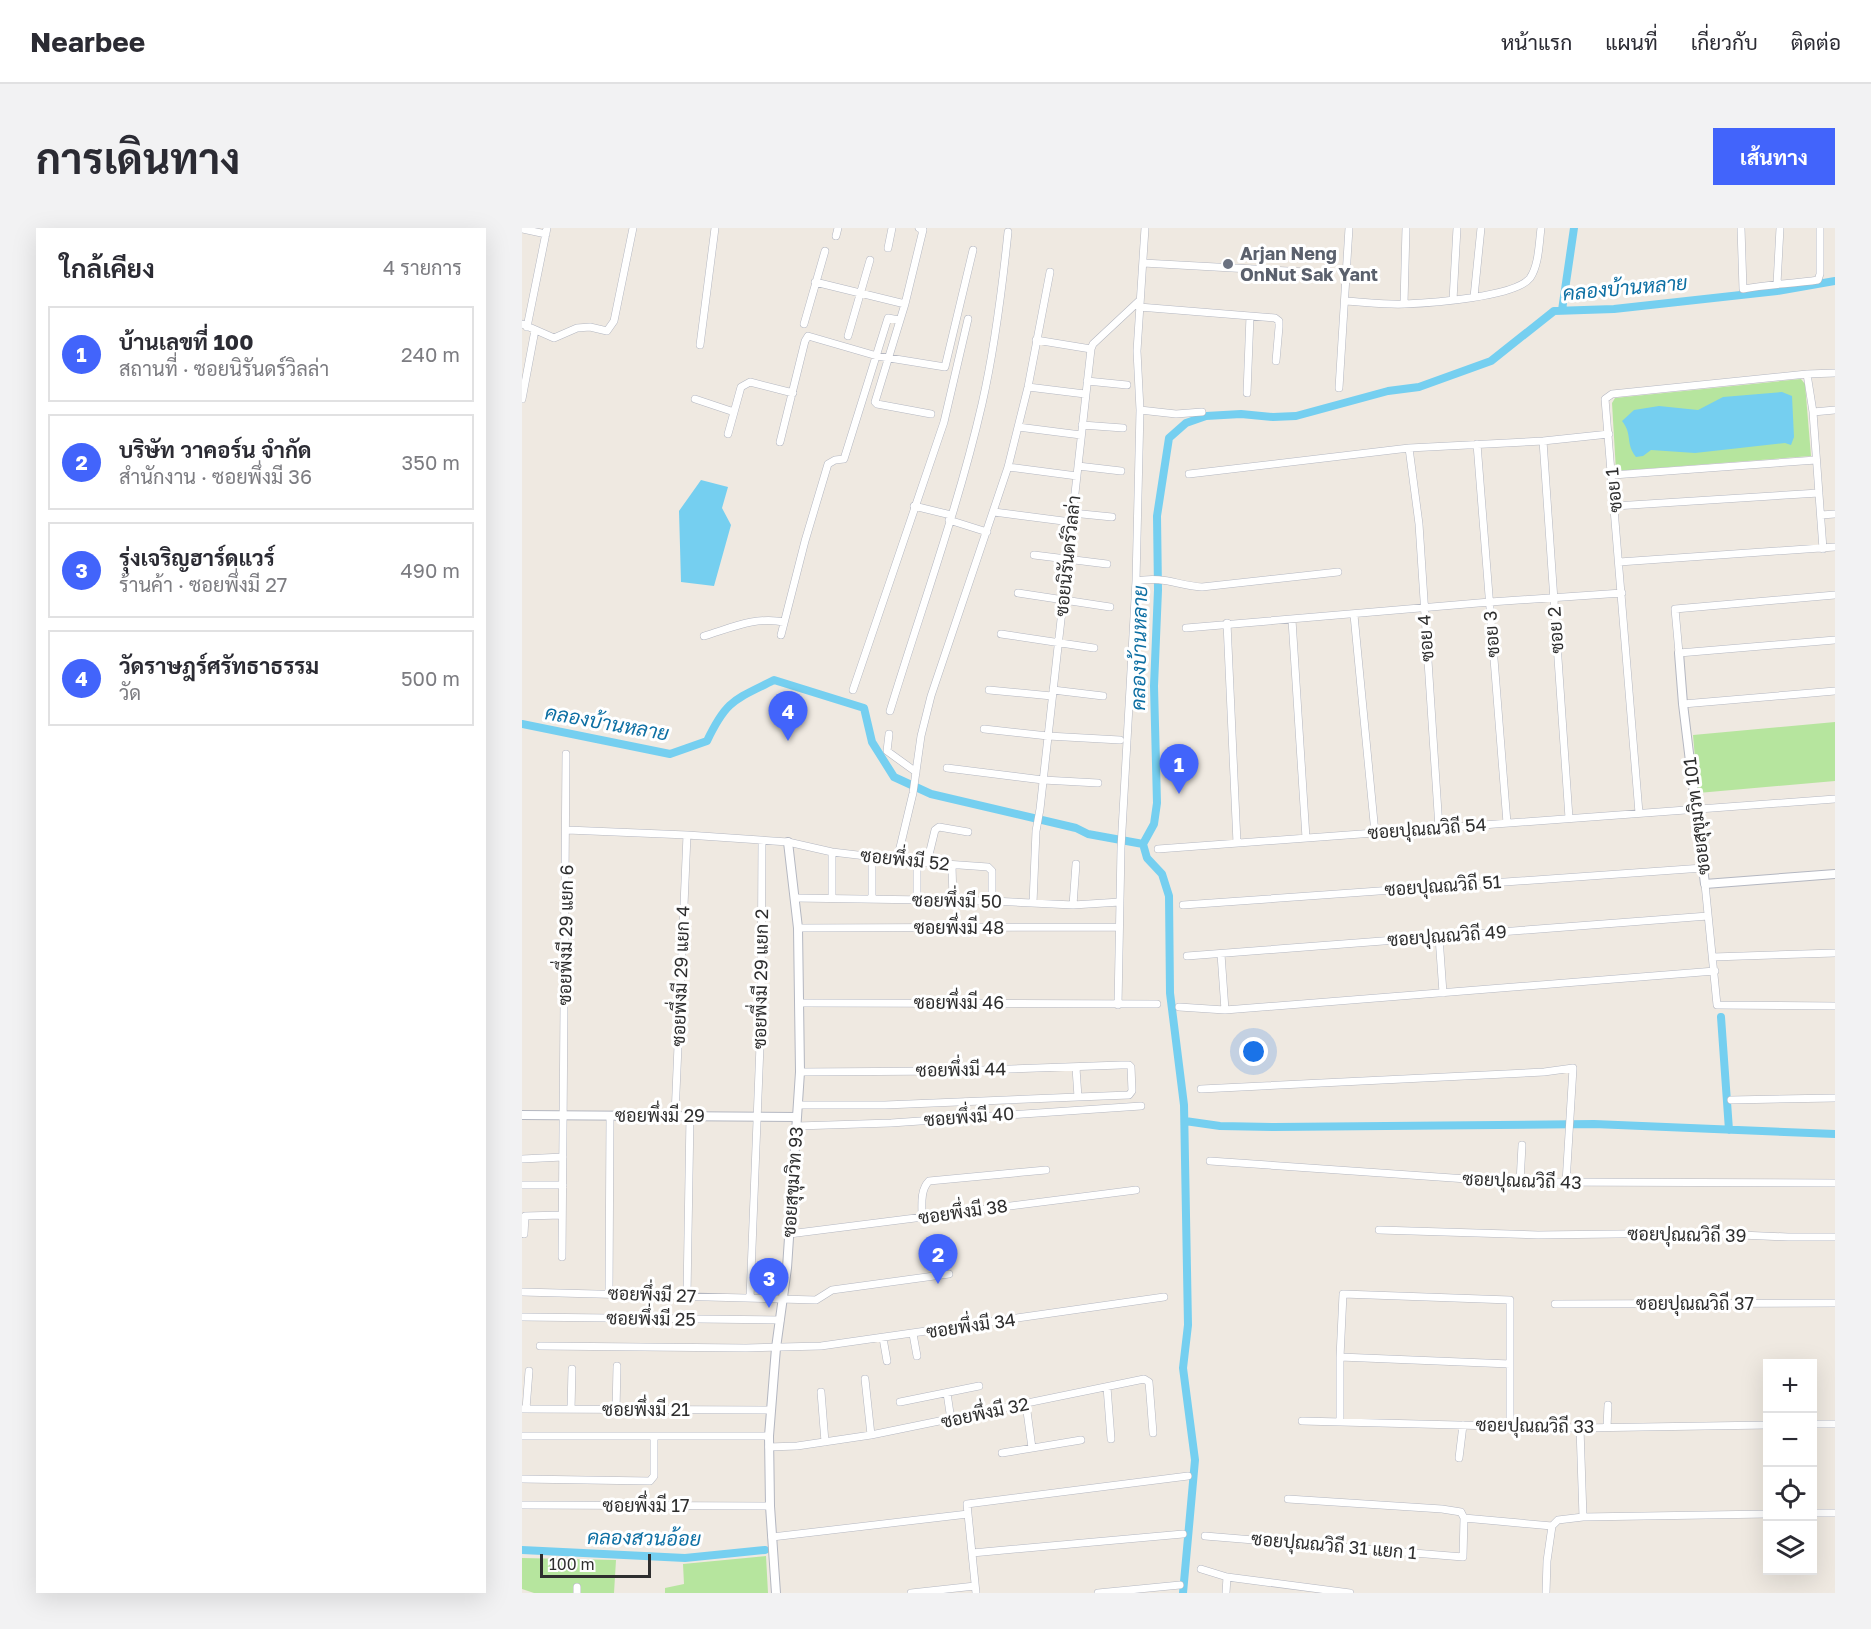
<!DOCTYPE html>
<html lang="th">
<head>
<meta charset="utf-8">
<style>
  body { margin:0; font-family:"Golos Text",Sarabun,sans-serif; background:#f2f2f3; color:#2b2b33 }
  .controls { position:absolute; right:18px; bottom:18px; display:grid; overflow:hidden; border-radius:0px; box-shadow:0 6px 24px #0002 }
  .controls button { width:54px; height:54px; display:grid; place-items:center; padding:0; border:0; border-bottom:2px solid #e1e1e2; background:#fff; color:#2b2b33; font:30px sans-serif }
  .scale { position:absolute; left:18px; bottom:15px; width:111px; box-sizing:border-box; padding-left:6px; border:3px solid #2e2e2e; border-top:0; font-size:16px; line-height:21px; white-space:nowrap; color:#2e2e2e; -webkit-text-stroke:4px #fff; paint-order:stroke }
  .you { position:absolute; left:732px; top:824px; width:21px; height:21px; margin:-15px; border:4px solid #fff; border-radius:50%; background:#1a73e8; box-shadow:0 0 0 9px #1a73e833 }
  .badge { display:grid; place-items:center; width:39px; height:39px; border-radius:50%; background:#4264fb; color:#fff; font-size:20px; font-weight:700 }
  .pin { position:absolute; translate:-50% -50px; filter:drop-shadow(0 2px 3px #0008) }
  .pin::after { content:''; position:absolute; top:32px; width:21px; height:18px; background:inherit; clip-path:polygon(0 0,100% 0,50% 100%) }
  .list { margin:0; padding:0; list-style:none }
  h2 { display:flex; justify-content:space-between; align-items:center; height:78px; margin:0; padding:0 24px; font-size:26px }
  h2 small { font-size:20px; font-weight:400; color:#7c7c81 }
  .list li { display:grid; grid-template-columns:39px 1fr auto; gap:18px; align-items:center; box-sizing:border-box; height:96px; margin:0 12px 12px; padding:0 12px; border:2px solid #e1e1e2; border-radius:0px }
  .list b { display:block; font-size:22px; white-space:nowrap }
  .list p { margin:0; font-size:20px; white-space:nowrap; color:#7c7c81 }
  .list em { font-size:20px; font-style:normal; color:#7c7c81 }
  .icon { flex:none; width:33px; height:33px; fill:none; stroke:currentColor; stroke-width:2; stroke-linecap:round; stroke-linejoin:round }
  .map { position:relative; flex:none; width:1313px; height:1365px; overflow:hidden; border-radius:0px }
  header { display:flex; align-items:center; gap:36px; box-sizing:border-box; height:84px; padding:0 30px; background:#fff; border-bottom:2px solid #e1e1e2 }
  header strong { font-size:28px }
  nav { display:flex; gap:33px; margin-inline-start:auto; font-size:21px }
  .intro { display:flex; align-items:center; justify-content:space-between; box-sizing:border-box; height:144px; padding:0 36px }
  h1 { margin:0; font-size:42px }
  .button { padding:15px 27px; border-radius:0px; background:#4264fb; color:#fff; font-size:21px; font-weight:700 }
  main { display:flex; gap:36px; padding:0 36px }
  aside { flex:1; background:#fff; border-radius:0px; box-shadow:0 6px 24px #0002 }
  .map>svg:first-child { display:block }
  .green { fill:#b6e59e }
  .water { fill:#75cff0 }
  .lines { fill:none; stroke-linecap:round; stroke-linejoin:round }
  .canal { stroke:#75cff0; stroke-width:8 }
  .minor-casing { stroke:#b4b7c1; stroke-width:8 }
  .tertiary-casing { stroke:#b4b7c1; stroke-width:10 }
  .minor { stroke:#fff; stroke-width:7 }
  .tertiary { stroke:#fff; stroke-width:8 }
  .worship-dot { fill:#6b7280; stroke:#fff; stroke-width:2 }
  .labels { text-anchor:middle; stroke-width:6; stroke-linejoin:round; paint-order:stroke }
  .worship-label { font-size:18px; font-weight:bold; fill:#5b616d; stroke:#fff; text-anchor:start }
  .street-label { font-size:18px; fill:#2e2e2e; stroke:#fff }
  .water-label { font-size:20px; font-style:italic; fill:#0d6fa3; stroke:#fff }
</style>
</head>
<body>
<header>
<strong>Nearbee</strong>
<nav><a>หน้าแรก</a><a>แผนที่</a><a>เกี่ยวกับ</a><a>ติดต่อ</a></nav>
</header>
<div class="intro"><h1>การเดินทาง</h1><a class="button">เส้นทาง</a></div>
<main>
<aside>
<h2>ใกล้เคียง<small>4 รายการ</small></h2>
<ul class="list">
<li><span class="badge">1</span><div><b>บ้านเลขที่ 100</b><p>สถานที่ · ซอยนิรันดร์วิลล่า</p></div><em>240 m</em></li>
<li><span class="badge">2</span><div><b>บริษัท วาคอร์น จำกัด</b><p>สำนักงาน · ซอยพึ่งมี 36</p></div><em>350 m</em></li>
<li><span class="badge">3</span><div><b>รุ่งเจริญฮาร์ดแวร์</b><p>ร้านค้า · ซอยพึ่งมี 27</p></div><em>490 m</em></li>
<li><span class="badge">4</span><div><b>วัดราษฎร์ศรัทธาธรรม</b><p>วัด</p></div><em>500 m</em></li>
</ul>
</aside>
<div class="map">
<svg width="1313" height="1365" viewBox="0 0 1313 1365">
  <rect width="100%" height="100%" fill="#efe9e1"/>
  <path class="green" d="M1279,151L1283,156L1289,228L1094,243L1090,175L1093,170Z
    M1313,494V553L1176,565L1171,507Z
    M244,1328L246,1365H143V1360L162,1356L161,1336Z
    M0,1330L94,1332L92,1365H12L0,1361Z"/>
  <path class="water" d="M1260,164L1270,168L1272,209L1269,217L1263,215L1173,225L1129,222L1121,228L1114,229C1103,215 1111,207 1100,193L1112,182L1137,178L1176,182L1201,169Z
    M179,252L206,259L200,280L209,297L192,358L159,354L157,283Z"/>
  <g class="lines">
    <path class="canal" d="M1040,82L1052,0
      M0,496L148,526L185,513C205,471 213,472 252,452L342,480L350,514L372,549L409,566L554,600L566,606L621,616L632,596L635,575L632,458L636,362L635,288L647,210L664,195L684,188L719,186L751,189L774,188L866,163L897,159L969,133L1032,83L1092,81L1255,63L1313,53
      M621,616L625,630L640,646L647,668L648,765L662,877L666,1097L661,1140L673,1232L661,1365
      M1199,789L1207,902
      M663,893L698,898L752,899L1072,896L1313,906
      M0,1322L163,1330L243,1322"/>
    <g class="minor-casing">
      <path id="minor" d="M397,0L401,2L383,76L353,174L355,176L409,186
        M1219,0L1221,61C1246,56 1270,56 1296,52L1298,46V0
        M0,1L24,6
        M314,8L316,0
        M366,20L370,0
        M621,35L784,44
        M293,54L383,76
        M1255,56L1258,0
        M952,69L959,0
        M931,72L935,0
        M823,73C843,74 863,77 883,76C908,75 994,69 1008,50C1017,37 1017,15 1019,0
        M882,76L884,0
        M617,79L753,90L757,93V99L754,133
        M0,96L32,110L55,100L68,99L85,103L92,93L111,0
        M282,96L303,23
        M5,99L25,0
        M326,108L348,32
        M514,112L569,121
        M178,117L193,0
        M1285,146L1291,184L1301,321
        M565,153L605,157
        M506,159L563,166
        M817,160L827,0
        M725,165L728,88
        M0,171L13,102
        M173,171L212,184
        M618,182L654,186L680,184
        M1291,184L1313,182
        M560,197L601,200
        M496,199L559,207
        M206,206L219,159L228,154L271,165
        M1021,213L1047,590
        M258,214L283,113L286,108L355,128L423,139L451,22
        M955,216L985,595
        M887,220L897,296L917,600
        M556,238L599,243
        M486,239L555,248
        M667,246L887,220L1021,213L1087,206
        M1091,247L1294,232
        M392,278L429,287
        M1093,278L1297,265
        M472,284L549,294
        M550,285L590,289
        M1299,287L1313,286
        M427,292L465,304
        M512,327L585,336
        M1097,334L1313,319
        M614,353C642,348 654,357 680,359L816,344
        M496,365L588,379
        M1313,367L1153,381L1157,425L1313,412
        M832,387L853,605
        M770,392L784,610
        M705,395L715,615
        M664,400L968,374L1100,365
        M479,406L572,420
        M259,407L283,313L306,236L313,232L322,231L366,90L377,92
        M182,408C209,400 234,388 262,394
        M331,462L422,194L446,91
        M467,462L530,468
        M531,462L581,468
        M1161,476L1313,463
        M368,483C399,381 436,280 460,176C473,119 480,62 486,4
        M462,501L526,508L598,512
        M367,506L365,523L394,544
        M425,540L521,552L576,555
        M1117,585L1083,171L1090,166L1285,146L1313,145
        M45,602L165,607L266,614L310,624L395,634L466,639L470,643V673
        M636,621L1313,571
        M375,632L391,565L399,508L409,468L486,239L506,159L528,44
        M405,635L413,602L417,599L446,604
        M430,637L431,672
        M1183,656L1195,777L1313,778
        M273,670L470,673L551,677L598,674
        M310,670V624
        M350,671V629
        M395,672V634
        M511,675L514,603L518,581L569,121L571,116L617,73
        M551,677L554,636
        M661,677L1181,640
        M276,700L597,699
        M917,709L921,765
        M699,726L703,782
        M665,728L1186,688
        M1191,729L1313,725
        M279,775L635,776
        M596,777L599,620L614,353L618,182L615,123L623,0
        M657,779L703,782L1193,743
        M278,844L431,843L599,837H607L609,839L610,863L607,867L556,869
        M679,861L1022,844L1051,840L1044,955
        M1209,872L1313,870
        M276,877H363L556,869L554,840
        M153,888L165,607
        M275,898L369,895L619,878
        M0,931L41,929
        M688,933L988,954L1313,955
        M998,954L1000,917
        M0,957H41
        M400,989C400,977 398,962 407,953L524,942
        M857,1002L1016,1007L1174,1005L1266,1009H1313
        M2,1006L3,988L40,987
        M267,1006L614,962
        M40,1029L44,526
        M0,1064L294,1072L310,1062L427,1046
        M87,1065L88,888
        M165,1067L168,888
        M228,1070L239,792L240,613
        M1033,1076L1313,1075
        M0,1089L258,1092
        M391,1106L395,1128
        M361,1110L365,1133
        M18,1118L224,1120L299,1118L642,1069
        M818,1129L988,1136
        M343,1151L349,1207
        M585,1159L589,1211
        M299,1164L303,1214
        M425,1165L429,1192
        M378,1174L457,1158
        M504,1176L510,1220
        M0,1181L249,1182
        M4,1181L7,1143
        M49,1181L50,1141
        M94,1183L95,1138
        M780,1193L1058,1200L1246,1197
        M818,1194V1129L821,1066L988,1072V1199
        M1290,1196H1313
        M1085,1199L1086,1177
        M1058,1200L1061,1289
        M0,1208H247
        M247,1219L275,1218L349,1207L622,1151L627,1154L631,1205
        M480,1225L559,1212
        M937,1230L941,1197
        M0,1251L128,1253L132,1248V1209
        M766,1271L920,1281L939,1284L942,1290
        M0,1277L248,1278
        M1290,1285H1313
        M683,1308L941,1329L942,1290L1030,1298L1036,1292L1061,1289L1246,1286
        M250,1309L446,1286
        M450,1325L661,1306
        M679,1341L705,1349L828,1365
        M55,1365V1359
        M389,1365L453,1358
        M454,1365L445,1276L666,1248
        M576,1365L658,1357
        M704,1365L705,1349
        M1024,1365L1025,1333L1030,1298"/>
    </g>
    <g class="tertiary-casing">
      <path id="tertiary" d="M1157,425L1161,476L1183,656L1313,646
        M0,887L275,889
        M254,1365L248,1278L247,1208L254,1120L265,1040L278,844L276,700L266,614"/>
    </g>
    <use href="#minor" class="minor"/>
    <use href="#tertiary" class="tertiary"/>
  </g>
  <circle class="worship-dot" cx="706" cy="36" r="6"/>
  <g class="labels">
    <g class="worship-label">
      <text x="718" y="32">Arjan Neng<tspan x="718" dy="21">OnNut Sak Yant</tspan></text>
    </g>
    <g class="street-label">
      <text transform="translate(1092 262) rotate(-95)" y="6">ซอย 1</text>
      <text transform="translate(546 328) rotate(-84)" y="6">ซอยนิรันดร์วิลล่า</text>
      <text transform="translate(1034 402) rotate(-94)" y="6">ซอย 2</text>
      <text transform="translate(970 406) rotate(-94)" y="6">ซอย 3</text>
      <text transform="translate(904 410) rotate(-94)" y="6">ซอย 4</text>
      <text transform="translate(1175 588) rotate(-97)" y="6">ซอยสุขุมวิท 101</text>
      <text transform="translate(905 601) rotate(-4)" y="6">ซอยปุณณวิถี 54</text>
      <text transform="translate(383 632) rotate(6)" y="6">ซอยพึ่งมี 52</text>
      <text transform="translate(921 658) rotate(-4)" y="6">ซอยปุณณวิถี 51</text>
      <text transform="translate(435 673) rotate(1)" y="6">ซอยพึ่งมี 50</text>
      <text x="437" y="706">ซอยพึ่งมี 48</text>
      <text transform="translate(44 707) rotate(-89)" y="6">ซอยพึ่งมี 29 แยก 6</text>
      <text transform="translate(925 708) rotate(-4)" y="6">ซอยปุณณวิถี 49</text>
      <text transform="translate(159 748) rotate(-88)" y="6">ซอยพึ่งมี 29 แยก 4</text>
      <text transform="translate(239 751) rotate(-89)" y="6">ซอยพึ่งมี 29 แยก 2</text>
      <text x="437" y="781">ซอยพึ่งมี 46</text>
      <text transform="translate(439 842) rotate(-1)" y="6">ซอยพึ่งมี 44</text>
      <text x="138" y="894">ซอยพึ่งมี 29</text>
      <text transform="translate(447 889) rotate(-4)" y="6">ซอยพึ่งมี 40</text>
      <text transform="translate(1000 953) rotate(2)" y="6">ซอยปุณณวิถี 43</text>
      <text transform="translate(271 954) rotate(-86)" y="6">ซอยสุขุมวิท 93</text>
      <text transform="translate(441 984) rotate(-8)" y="6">ซอยพึ่งมี 38</text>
      <text transform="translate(1165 1007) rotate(1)" y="6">ซอยปุณณวิถี 39</text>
      <text transform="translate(130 1067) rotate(2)" y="6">ซอยพึ่งมี 27</text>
      <text x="1173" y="1082">ซอยปุณณวิถี 37</text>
      <text transform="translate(129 1091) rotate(1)" y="6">ซอยพึ่งมี 25</text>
      <text transform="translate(449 1098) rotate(-8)" y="6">ซอยพึ่งมี 34</text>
      <text x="124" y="1188">ซอยพึ่งมี 21</text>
      <text transform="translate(463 1185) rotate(-12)" y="6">ซอยพึ่งมี 32</text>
      <text transform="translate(1013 1198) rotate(1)" y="6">ซอยปุณณวิถี 33</text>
      <text x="124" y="1284">ซอยพึ่งมี 17</text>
      <text transform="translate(812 1318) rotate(5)" y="6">ซอยปุณณวิถี 31 แยก 1</text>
    </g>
    <g class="water-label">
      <text transform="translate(1103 60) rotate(-5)" y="7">คลองบ้านหลาย</text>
      <text transform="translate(617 420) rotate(-89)" y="7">คลองบ้านหลาย</text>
      <text transform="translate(85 495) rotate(10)" y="7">คลองบ้านหลาย</text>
      <text transform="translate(122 1310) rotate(1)" y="7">คลองสวนอ้อย</text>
    </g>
  </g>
</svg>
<div class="controls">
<button>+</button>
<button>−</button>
<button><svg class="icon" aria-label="locate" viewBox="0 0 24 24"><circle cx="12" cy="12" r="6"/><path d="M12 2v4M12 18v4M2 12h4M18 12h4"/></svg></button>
<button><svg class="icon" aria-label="layers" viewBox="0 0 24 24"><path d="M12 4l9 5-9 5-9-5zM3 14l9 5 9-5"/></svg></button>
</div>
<div class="scale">100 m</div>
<div class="you"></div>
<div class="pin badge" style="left:657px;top:566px">1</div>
<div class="pin badge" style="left:416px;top:1056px">2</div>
<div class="pin badge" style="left:247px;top:1080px">3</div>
<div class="pin badge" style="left:266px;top:513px">4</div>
</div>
</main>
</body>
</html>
